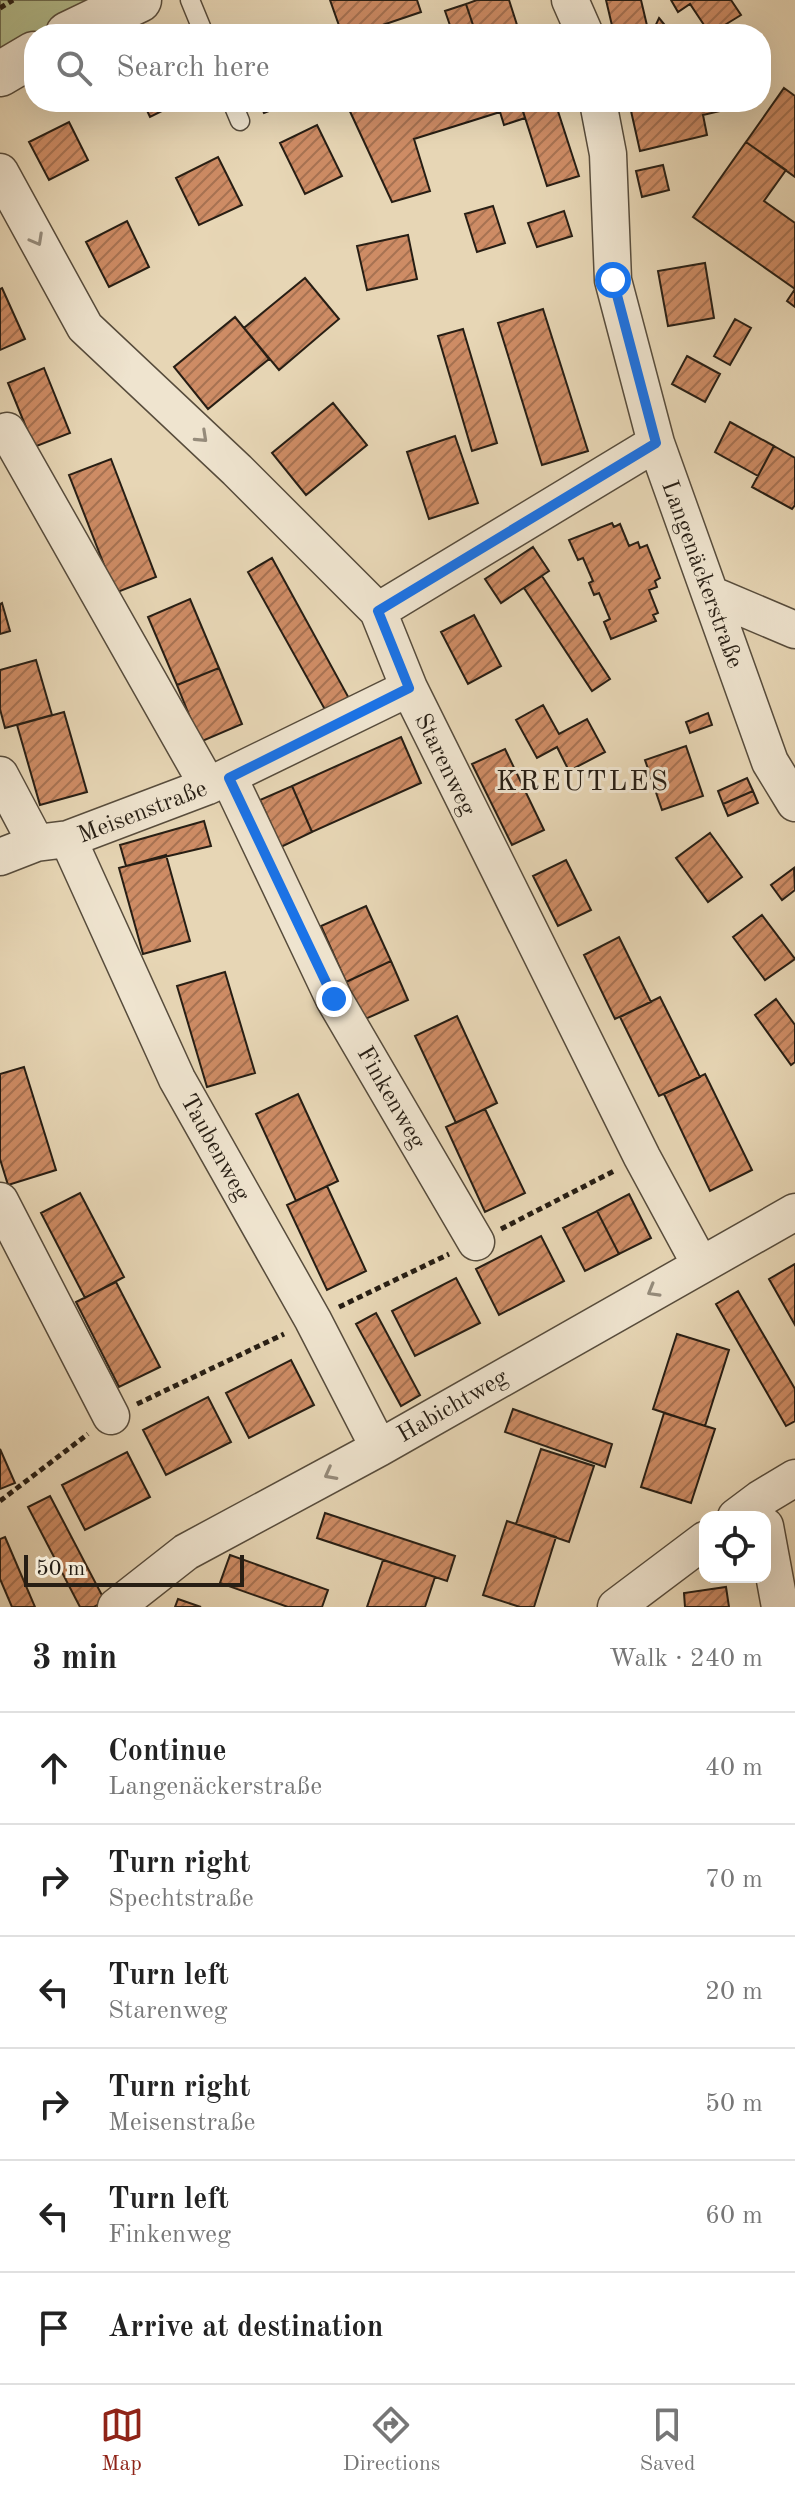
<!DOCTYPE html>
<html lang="en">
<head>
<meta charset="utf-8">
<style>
  body { margin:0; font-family:"Old Standard TT",serif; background:#f2f2f2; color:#222 }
  .controls { position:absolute; right:24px; bottom:24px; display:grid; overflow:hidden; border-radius:16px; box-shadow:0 8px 32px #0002 }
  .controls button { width:72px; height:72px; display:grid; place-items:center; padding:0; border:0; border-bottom:2px solid #e0e0e0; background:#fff; color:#222; font:40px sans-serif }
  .scale { position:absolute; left:24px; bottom:20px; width:220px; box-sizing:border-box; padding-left:8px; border:4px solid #271e14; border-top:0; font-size:22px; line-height:28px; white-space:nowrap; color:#271e14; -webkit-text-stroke:6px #efe4cf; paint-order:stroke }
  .stop { position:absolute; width:24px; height:24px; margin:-18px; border:6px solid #1a73e8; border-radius:50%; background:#fff }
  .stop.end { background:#1a73e8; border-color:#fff; box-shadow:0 2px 8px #0008 }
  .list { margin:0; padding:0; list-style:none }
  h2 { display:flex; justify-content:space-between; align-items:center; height:104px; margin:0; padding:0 32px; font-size:34px }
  h2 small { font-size:26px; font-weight:400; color:#767676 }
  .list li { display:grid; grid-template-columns:52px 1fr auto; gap:24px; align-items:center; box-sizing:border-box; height:112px; padding:0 32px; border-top:2px solid #e0e0e0 }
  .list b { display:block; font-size:30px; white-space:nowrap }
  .list p { margin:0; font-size:26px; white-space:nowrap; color:#767676 }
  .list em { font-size:26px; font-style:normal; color:#767676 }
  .icon { flex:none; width:44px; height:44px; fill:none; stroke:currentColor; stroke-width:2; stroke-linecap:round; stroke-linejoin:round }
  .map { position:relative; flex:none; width:795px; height:1607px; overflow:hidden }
  .search { position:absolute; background:#fff; box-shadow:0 8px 32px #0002; left:24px; right:24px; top:24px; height:88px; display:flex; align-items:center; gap:20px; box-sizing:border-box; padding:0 28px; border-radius:32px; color:#767676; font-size:30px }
  .sheet { height:776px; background:#fff }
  nav { display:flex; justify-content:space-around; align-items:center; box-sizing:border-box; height:112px; border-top:2px solid #e0e0e0; background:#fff; font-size:22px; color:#767676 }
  nav a { display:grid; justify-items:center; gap:4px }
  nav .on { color:#8f2418 }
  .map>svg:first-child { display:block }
  .park { fill:#b4be8e; stroke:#6e6e51; stroke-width:2 }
  .building { fill:url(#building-hatch); stroke:#271e14; stroke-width:2 }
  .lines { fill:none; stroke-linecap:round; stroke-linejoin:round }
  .service-casing { stroke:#574c3c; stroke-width:21 }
  .minor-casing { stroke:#574c3c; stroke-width:39 }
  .tertiary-casing { stroke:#574c3c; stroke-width:47 }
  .path { stroke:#271e14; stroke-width:5; stroke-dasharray:6 4; stroke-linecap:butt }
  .service { stroke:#efe4cf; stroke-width:18 }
  .minor { stroke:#efe4cf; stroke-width:36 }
  .tertiary { stroke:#efe4cf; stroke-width:44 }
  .oneway { stroke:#958b7b }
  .route { stroke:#1a73e8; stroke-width:10 }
  .labels { text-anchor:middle; stroke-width:6; stroke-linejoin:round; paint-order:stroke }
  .street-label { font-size:24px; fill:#271e14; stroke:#efe4cf }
  .quarter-label { font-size:28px; letter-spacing:2px; fill:#271e14; stroke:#efe4cf }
</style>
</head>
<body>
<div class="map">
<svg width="795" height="1607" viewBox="0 0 795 1607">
  <defs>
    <pattern id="building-hatch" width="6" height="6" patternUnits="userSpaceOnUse" patternTransform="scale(2)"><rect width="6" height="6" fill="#ce8c65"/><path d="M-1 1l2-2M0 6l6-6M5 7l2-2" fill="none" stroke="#a77252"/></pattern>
  </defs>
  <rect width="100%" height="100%" fill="#e7d6b5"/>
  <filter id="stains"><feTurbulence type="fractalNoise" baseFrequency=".0025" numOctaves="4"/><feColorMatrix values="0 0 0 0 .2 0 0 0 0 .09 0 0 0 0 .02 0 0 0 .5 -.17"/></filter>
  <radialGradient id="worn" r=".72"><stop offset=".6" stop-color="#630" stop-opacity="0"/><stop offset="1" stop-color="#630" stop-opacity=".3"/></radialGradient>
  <path class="park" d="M0,0H116L48,34H34L0,59Z"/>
  <path class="building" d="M330,0H417L421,12L356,34H342Z
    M477,0H509L519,31L509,34H476L466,4Z
    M606,0H641L649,34H614Z
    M671,0H731L741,15L710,34L690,4L678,12Z
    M466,4L476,34H453L445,11Z
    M659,18L672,34L652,33Z
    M784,88L795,96V177L746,142Z
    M143,102H180L150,117Z
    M259,102H292L264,113Z
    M356,102H497L500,112L414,139L430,191L392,202L347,105Z
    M497,102H520L525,118L504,125Z
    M520,102H555L579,176L547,186Z
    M629,102H718L720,111L703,115L707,135L640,151Z
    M69,122L88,160L49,180L29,142Z
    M317,125L342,176L305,194L280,143Z
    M746,142L786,170L764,201L795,223V307L787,301L795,289L693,217Z
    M218,157L242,205L199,225L176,178Z
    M663,165L669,190L642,197L636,171Z
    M493,206L505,243L477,252L465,214Z
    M564,211L572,236L537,247L528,223Z
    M127,221L149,267L109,287L86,242Z
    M408,235L417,279L367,290L357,246Z
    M705,263L714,318L668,326L658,271Z
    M305,278L339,319L279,370L244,328Z
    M2,288L25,339L0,350V289Z
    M543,309L588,451L542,465L498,323Z
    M235,317L269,359L208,409L174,367Z
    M735,319L751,328L730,365L714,356Z
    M463,329L497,443L472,451L438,336Z
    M687,356L720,374L705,402L672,384Z
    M44,368L70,433L34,447L8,383Z
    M333,403L367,445L306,495L272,453Z
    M730,422L774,446L758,476L715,452Z
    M455,436L478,503L429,519L407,452Z
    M774,446L795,458V505L792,509L752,487Z
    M111,459L156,577L115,593L69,475Z
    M612,523L614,527L620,524L629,546L638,542L640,548L647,545L660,578L655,581L657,587L649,590L658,613L653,615L656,621L611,639L604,622L610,619L599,593L594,595L589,583L593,581L583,558L578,560L569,540Z
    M533,547L549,571L501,603L485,579Z
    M272,558L351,702L328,715L248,572Z
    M542,576L610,679L592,691L524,588Z
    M190,599L219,668L177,685L148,617Z
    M2,603L10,631L0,634V604Z
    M474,615L501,666L468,684L441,632Z
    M36,660L52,715L5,728L0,709V670Z
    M219,668L242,724L200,742L177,685Z
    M543,705L559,734L587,719L605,752L569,771L557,747L537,758L516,720Z
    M64,712L87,792L40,805L17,725Z
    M708,713L712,725L690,733L686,722Z
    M401,737L421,783L312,832L292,786Z
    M686,746L703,796L662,810L645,760Z
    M505,749L544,830L512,845L472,764Z
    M747,778L753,791L723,804L718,791Z
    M292,786L312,832L281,847L260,800Z
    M753,791L758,803L728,816L723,804Z
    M204,821L211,846L126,866L120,845Z
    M710,833L742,877L708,902L676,858Z
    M166,855L190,941L143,954L119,868Z
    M566,860L591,910L558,926L533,876Z
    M794,868L795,890L782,900L771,885Z
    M366,906L391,961L346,982L321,926Z
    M762,915L795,959L765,980L733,937Z
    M619,937L651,1002L615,1019L584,955Z
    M391,961L408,1000L363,1020L346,982Z
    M225,972L255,1073L207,1087L177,986Z
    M660,997L700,1077L659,1096L620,1017Z
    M776,999L795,1025V1062L791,1065L755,1015Z
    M457,1016L497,1103L456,1123L415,1036Z
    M24,1067L56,1170L8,1185L0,1159V1074Z
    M705,1074L752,1170L710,1191L664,1094Z
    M298,1094L338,1181L296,1201L256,1114Z
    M485,1109L525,1193L485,1212L446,1127Z
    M327,1186L366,1271L327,1290L287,1205Z
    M80,1193L124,1277L85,1298L41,1213Z
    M629,1194L651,1238L619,1254L597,1211Z
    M597,1211L619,1254L585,1271L563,1228Z
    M541,1236L564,1281L499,1315L476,1269Z
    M795,1264V1325L769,1279Z
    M456,1278L480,1323L415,1356L392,1311Z
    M116,1282L160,1367L119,1387L76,1302Z
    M738,1291L795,1389V1421L786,1426L716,1304Z
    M376,1313L420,1395L401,1406L356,1324Z
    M677,1334L729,1350L705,1426L653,1409Z
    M291,1360L314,1405L249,1438L226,1393Z
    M208,1397L231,1442L166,1475L143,1430Z
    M513,1409L612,1444L605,1467L505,1432Z
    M664,1413L715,1429L691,1503L641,1487Z
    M0,1449L15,1483L0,1489Z
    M541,1449L594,1466L569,1542L516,1524Z
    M127,1452L150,1497L85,1530L62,1485Z
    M50,1496L105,1601L94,1607H80L28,1507Z
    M325,1513L455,1556L447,1581L317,1538Z
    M507,1521L556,1537L534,1607H520L483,1595Z
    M5,1537L35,1607H12L0,1579V1539Z
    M230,1555L328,1590L322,1607H288L220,1583Z
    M383,1560L435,1577L425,1607H367Z
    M726,1587L729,1607H685L684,1593Z
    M178,1599L201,1607H175Z"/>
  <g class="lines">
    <g class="service-casing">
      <path id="service" d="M190,0L204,34
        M232,102L240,121"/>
    </g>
    <g class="minor-casing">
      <path id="minor" d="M570,0L585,34
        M598,102L608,154L613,280L656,443L770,762L795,803
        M0,172L85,327L237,470L378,611L409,688L642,1157L700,1264
        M7,431L208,786
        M710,594L795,630
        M378,611L656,443
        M0,775L36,843
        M229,778L334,999L476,1242
        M68,839L177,1079L313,1320L379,1448
        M0,857L36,843L68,839L208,786L409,688
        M0,1201L111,1416
        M736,1517L760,1499L795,1478
        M765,1526L780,1607
        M116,1607L186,1552L379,1448L795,1212
        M616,1607L705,1540"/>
    </g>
    <g class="tertiary-casing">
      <path id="tertiary" d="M68,34L139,0
        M0,74L34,54"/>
    </g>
    <path class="path" d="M0,8L13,0
      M501,1229L614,1171
      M339,1307L449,1254
      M137,1404L284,1334
      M0,1501L88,1434"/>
    <use href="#service" class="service"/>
    <use href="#minor" class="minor"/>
    <use href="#tertiary" class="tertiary"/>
  </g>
  <defs><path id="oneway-chevron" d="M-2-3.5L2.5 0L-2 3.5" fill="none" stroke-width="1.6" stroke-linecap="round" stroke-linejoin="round" transform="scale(2)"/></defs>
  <g class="oneway">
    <use href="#oneway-chevron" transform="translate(37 240) rotate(61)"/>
    <use href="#oneway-chevron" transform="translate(202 437) rotate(43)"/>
    <use href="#oneway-chevron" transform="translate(653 1291) rotate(150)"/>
    <use href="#oneway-chevron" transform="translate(330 1474) rotate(152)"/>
  </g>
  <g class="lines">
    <path class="route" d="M334,999L229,778L409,688L378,611L656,443L613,280"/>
  </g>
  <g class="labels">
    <g class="street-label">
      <text transform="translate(703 574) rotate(70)" y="8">Langenäckerstraße</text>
      <text transform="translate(446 764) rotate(64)" y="8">Starenweg</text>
      <text transform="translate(142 811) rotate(-21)" y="8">Meisenstraße</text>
      <text transform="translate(392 1097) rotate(60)" y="8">Finkenweg</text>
      <text transform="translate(216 1147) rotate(61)" y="8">Taubenweg</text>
      <text transform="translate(452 1405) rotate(-30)" y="8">Habichtweg</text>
    </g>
    <g class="quarter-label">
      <text x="583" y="790">KREUTLES</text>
    </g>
  </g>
  <rect width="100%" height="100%" filter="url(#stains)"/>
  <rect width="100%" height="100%" fill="url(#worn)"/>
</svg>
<div class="controls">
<button><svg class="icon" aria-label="locate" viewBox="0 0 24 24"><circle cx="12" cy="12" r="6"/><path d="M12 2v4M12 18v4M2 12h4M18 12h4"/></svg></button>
</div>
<div class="scale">50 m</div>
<div class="stop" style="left:613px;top:280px"></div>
<div class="stop end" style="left:334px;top:999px"></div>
<div class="search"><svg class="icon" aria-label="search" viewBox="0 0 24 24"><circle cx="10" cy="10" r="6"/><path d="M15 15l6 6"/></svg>Search here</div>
</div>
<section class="sheet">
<h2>3 min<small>Walk · 240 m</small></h2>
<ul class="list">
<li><svg class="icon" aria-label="ahead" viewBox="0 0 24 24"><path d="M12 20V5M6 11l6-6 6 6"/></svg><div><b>Continue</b><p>Langenäckerstraße</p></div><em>40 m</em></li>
<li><svg class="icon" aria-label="right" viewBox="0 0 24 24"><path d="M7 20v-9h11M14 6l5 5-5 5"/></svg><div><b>Turn right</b><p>Spechtstraße</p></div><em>70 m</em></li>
<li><svg class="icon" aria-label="left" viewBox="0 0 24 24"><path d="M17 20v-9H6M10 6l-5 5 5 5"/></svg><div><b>Turn left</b><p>Starenweg</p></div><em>20 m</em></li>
<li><svg class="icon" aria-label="right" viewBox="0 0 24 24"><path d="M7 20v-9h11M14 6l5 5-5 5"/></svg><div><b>Turn right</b><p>Meisenstraße</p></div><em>50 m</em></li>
<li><svg class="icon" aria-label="left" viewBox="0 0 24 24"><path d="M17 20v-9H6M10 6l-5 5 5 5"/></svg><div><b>Turn left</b><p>Finkenweg</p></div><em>60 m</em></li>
<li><svg class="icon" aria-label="arrive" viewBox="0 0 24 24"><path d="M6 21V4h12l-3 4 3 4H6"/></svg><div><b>Arrive at destination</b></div></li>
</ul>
</section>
<nav>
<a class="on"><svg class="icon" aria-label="map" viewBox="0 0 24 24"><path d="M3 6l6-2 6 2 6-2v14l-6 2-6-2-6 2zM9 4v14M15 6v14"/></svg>Map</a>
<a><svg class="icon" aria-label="directions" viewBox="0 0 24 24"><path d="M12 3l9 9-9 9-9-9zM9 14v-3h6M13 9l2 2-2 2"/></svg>Directions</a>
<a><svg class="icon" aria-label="saved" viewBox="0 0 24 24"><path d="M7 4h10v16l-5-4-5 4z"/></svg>Saved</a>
</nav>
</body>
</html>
